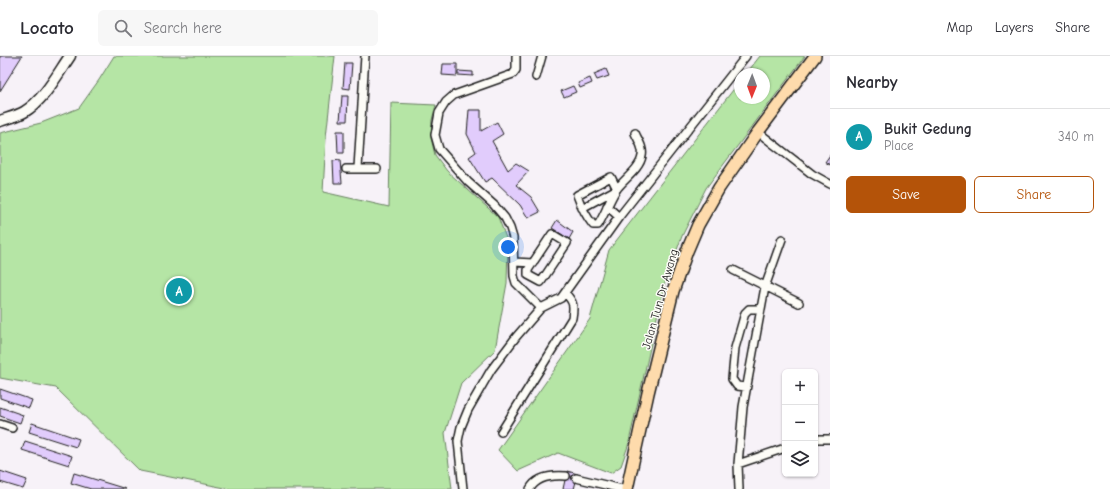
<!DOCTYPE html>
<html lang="en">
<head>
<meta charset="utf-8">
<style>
  body { margin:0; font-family:"Comic Neue",sans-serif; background:#f7f7f7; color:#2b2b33 }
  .controls { position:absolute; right:12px; bottom:12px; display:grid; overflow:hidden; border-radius:6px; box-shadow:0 1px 3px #0004 }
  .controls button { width:36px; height:36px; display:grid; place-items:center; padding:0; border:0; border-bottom:1px solid #e1e1e2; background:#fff; color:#2b2b33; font:20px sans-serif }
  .compass { position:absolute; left:734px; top:12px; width:36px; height:36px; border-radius:50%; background:#fff; box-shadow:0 1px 3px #0004; rotate:181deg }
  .you { position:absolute; left:508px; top:191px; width:14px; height:14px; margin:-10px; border:3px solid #fff; border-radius:50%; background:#1a73e8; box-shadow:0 0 0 6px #1a73e833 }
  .badge { display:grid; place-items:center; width:26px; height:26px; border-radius:50%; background:#b45309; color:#fff; font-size:13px; font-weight:700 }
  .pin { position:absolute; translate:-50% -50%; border:2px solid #fff; box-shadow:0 1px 4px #0006 }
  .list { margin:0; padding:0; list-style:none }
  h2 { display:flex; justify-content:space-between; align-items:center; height:52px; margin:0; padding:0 16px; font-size:17px }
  h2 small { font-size:13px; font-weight:400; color:#7c7c81 }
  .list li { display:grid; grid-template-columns:26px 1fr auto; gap:12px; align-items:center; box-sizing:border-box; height:56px; padding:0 16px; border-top:1px solid #e1e1e2 }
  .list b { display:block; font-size:15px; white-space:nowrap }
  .list p { margin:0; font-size:13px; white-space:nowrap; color:#7c7c81 }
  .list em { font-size:13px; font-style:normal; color:#7c7c81 }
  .actions { display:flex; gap:8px; padding:12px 16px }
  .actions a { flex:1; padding:9px 0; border:1px solid #b45309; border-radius:6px; text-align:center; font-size:14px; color:#b45309 }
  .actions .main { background:#b45309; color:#fff }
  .icon { flex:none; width:22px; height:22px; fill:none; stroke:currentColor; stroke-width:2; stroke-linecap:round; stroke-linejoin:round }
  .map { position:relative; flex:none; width:830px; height:433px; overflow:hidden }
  header { display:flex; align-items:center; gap:24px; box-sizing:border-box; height:56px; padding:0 20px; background:#fff; border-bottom:1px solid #e1e1e2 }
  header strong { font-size:19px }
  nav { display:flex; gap:22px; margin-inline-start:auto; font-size:14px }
  .search { width:280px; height:36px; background:#f7f7f7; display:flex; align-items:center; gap:10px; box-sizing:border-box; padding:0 14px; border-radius:6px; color:#7c7c81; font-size:15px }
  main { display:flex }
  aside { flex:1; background:#fff }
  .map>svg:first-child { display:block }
  .green { fill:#b5e5a5; stroke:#688060 }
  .building { fill:#e1ccfc; stroke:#1c1c1c }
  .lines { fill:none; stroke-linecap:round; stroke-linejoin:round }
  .street-casing { stroke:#1c1c1c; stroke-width:10 }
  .secondary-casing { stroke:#1c1c1c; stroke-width:13 }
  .primary-casing { stroke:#1c1c1c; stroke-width:14 }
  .street { stroke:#fdfcf7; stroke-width:7 }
  .secondary { stroke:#fdfcf7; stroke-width:10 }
  .primary { stroke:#fedbac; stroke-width:11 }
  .labels { text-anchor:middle; stroke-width:3; stroke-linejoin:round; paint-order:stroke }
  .street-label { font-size:12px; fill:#1c1c1c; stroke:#fdfcf7 }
</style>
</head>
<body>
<header>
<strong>Locato</strong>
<div class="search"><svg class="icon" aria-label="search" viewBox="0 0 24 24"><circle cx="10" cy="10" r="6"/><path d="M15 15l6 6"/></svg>Search here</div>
<nav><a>Map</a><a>Layers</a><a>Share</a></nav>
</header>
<main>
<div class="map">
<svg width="830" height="433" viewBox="0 0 830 433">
  <rect width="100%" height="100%" fill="#f7f2f8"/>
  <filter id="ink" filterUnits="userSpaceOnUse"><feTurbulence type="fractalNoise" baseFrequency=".025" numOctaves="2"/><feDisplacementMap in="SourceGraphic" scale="8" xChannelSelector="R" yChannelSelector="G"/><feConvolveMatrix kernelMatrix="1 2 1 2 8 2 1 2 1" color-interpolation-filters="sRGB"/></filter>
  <g filter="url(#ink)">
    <path class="green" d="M114,0H335L326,81L323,136L389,151L391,47L436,49L432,64L431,82L435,99L447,115L498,161L508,187L507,227L495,294L461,327L445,377L452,433H230L140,415L56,332L0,322V77L41,67L79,52L99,24Z
      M760,0H805L706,132L682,180L664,230L628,390L621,410L611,417L558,397L518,415L498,394L590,263L609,194L740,25V42H764V18H746Z"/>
    <path class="building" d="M0,0H22L0,35Z
      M345,7H352L350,33L343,32Z
      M443,8H457V20L442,19Z
      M606,13L609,20L597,24L594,18Z
      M458,15L473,16V20L458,19Z
      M590,22L592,27L580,32L578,27Z
      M573,30L576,36L564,41L561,35Z
      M342,40H348L347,65H340Z
      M469,54H481V75L497,66L503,78L492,85L508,114L516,107L529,115L516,129L531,141L540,156L528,162L520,149L492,122L485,126L469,101L476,96L467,78Z
      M337,75H344V97H338Z
      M830,99V109L825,106Z
      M340,104L342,127H334L333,105Z
      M557,164L573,176L569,183L552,172Z
      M0,333L32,344L29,352L0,342Z
      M0,351L23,359L20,367L0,360Z
      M32,367L79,383L76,391L29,376Z
      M25,385L72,400L69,409L22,394Z
      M0,415L27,424L23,433L0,426Z
      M567,415L578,418L574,433H563Z
      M74,417L126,433H91L71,427Z"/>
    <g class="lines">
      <g class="street-casing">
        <path id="street" d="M516,0V14L513,18L454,39L446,46L439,57L435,79L439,93L468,126L494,149L505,162L510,172L513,182L514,220L516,227L541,252
          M536,21L542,0
          M758,76L812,118L830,128
          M358,112L365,0
          M346,113H377
          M607,150L619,161
          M582,152L617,133L611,121L577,139C581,150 586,160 593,169H598C605,158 609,145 616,134C624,123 640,113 642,100C644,92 638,84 635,77
          M552,178L567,187L541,226L528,219V214Z
          M514,206L533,207
          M733,214L799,247
          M746,331L737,330L732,323L735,292L745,257L749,253H761
          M0,368L12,372
          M501,376L572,262C574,250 574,246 565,237
          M815,383H830
          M738,408L785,392
          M576,422L622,433
          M463,433L458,385L461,371L468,354L491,314L516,281L541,252L561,242L619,161L746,0
          M530,433C537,420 553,419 566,420
          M739,433L738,408L743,351L765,231L782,183"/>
      </g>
      <g class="secondary-casing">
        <path id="secondary" d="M0,65C8,62 17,60 24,56C44,44 57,19 70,0"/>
      </g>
      <g class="primary-casing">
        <path id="primary" d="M627,433L648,337L673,235L687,195L698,169L719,132L758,76L815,0"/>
      </g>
      <use href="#street" class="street"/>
      <use href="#secondary" class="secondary"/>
      <use href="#primary" class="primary"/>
    </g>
  </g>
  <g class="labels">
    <g class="street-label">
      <text transform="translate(660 243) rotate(-74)" y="4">Jalan Tun Dr Awang</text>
    </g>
  </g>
</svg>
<div class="controls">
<button>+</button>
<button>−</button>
<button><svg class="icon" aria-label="layers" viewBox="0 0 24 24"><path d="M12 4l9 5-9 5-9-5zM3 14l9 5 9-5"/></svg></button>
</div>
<svg class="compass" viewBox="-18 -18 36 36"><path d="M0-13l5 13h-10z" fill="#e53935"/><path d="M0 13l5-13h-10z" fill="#7c7c81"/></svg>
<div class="you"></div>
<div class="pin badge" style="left:179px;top:235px;background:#0f9aa8">A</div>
</div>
<aside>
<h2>Nearby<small></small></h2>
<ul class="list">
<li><span class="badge" style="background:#0f9aa8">A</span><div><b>Bukit Gedung</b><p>Place</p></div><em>340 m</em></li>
</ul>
<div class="actions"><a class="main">Save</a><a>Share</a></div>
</aside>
</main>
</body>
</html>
